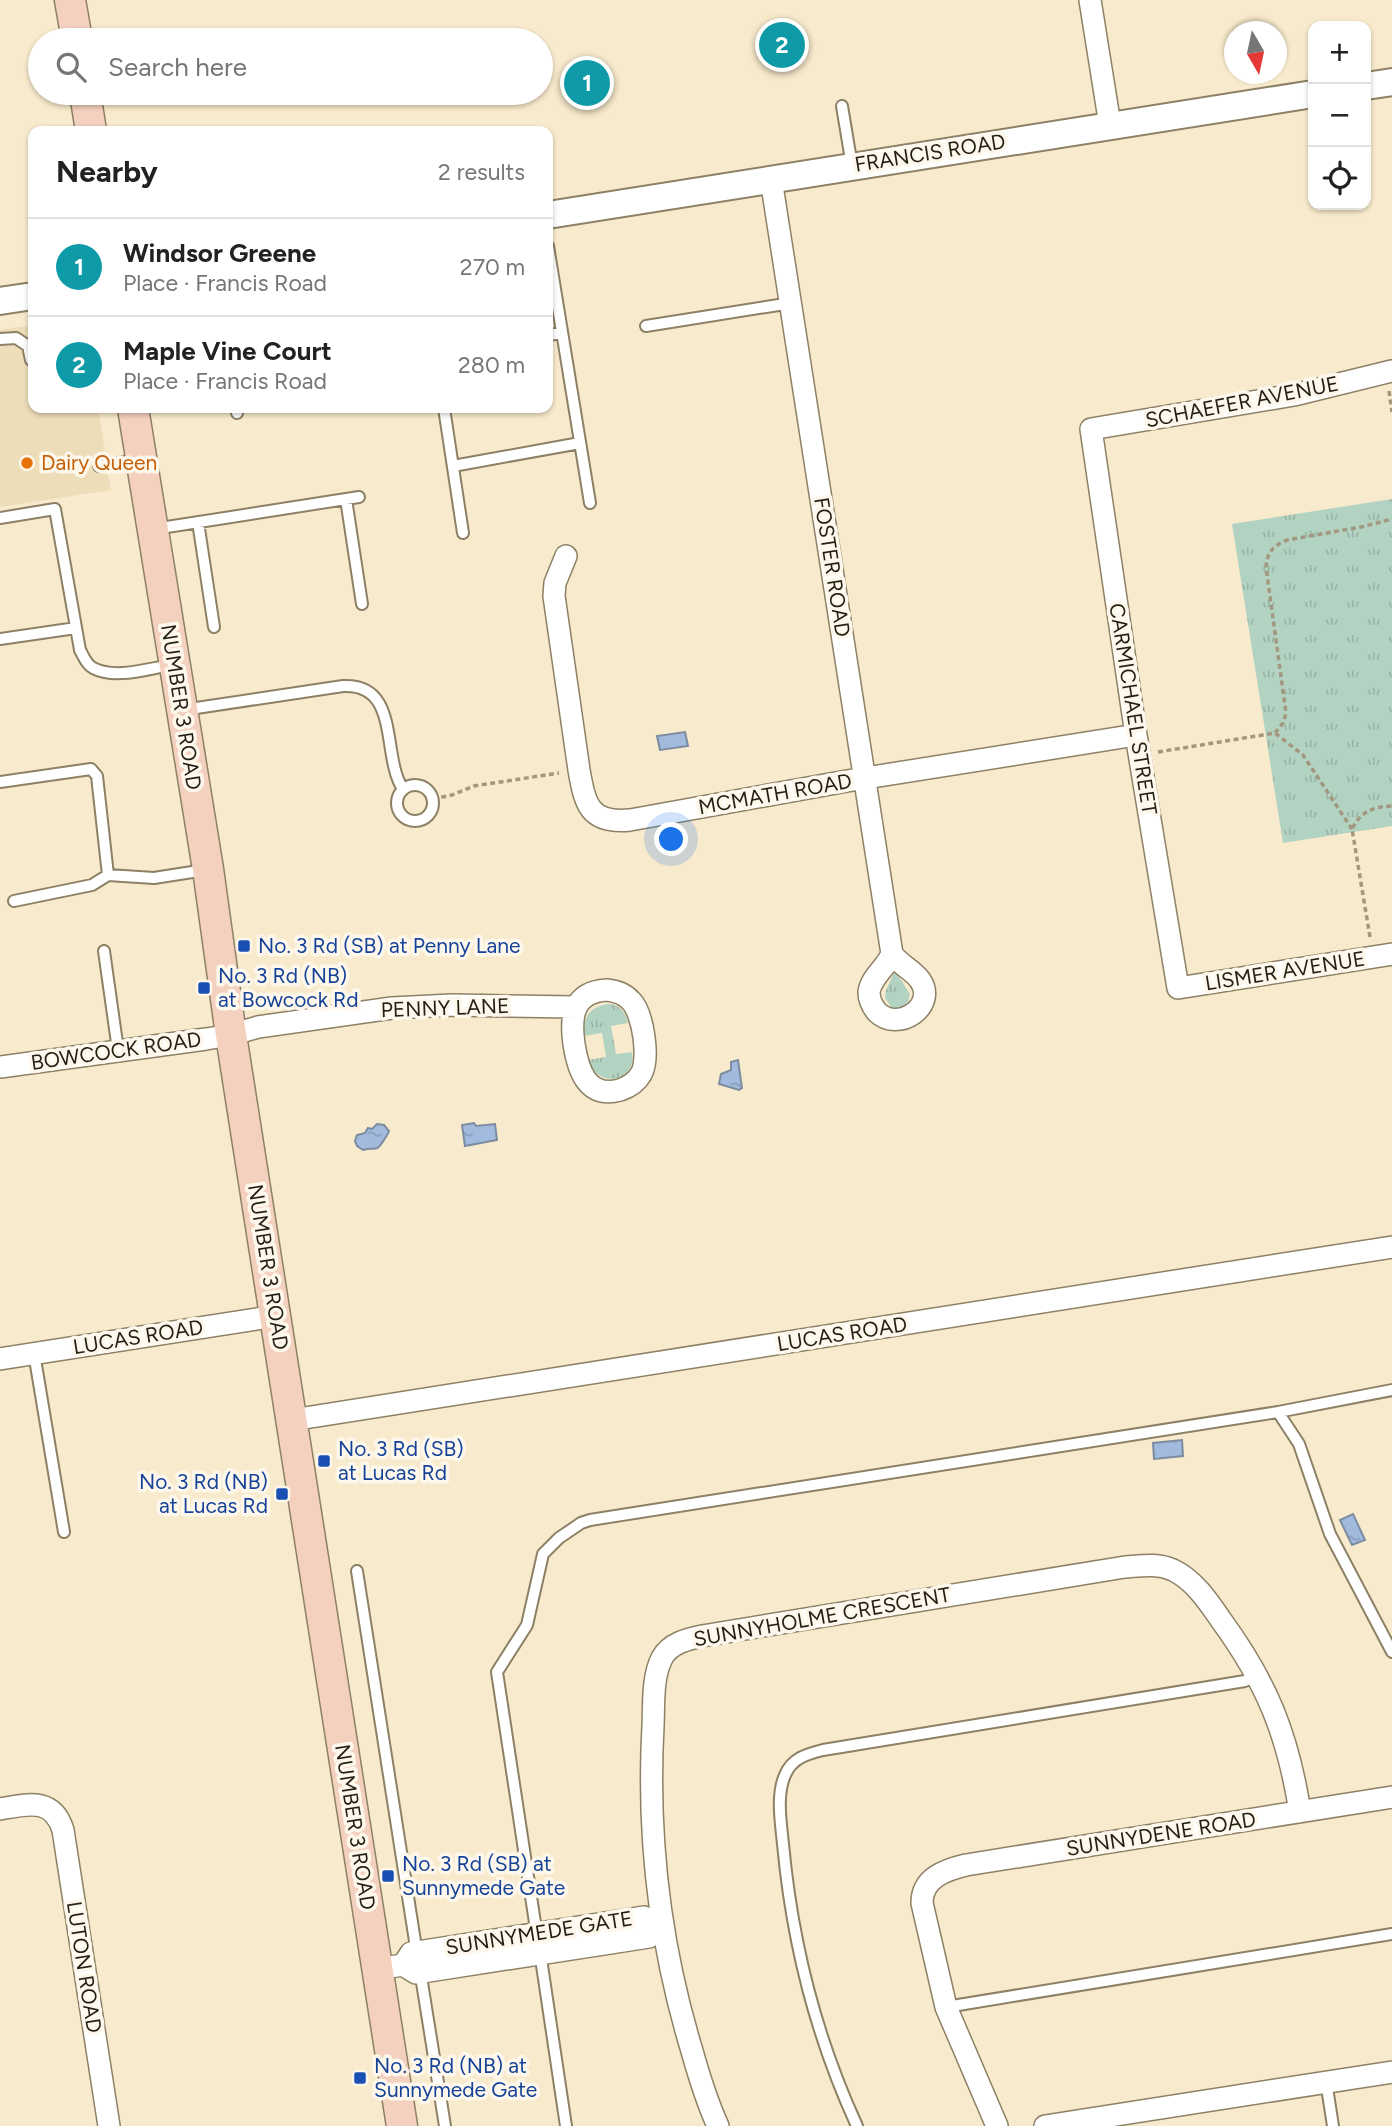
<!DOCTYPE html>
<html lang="en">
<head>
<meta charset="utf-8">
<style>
  body { margin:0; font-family:Figtree,sans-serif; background:#f2f2f2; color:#222 }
  .controls { position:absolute; right:21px; top:21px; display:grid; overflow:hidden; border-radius:14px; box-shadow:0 2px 5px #0004 }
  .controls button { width:63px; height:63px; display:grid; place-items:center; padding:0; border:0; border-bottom:2px solid #e0e0e0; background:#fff; color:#222; font:35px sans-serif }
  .compass { position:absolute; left:1224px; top:21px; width:63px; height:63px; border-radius:50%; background:#fff; box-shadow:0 2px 5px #0004; rotate:171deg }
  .you { position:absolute; left:672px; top:840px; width:24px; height:24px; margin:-18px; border:5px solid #fff; border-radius:50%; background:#1a73e8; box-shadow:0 0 0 10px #1a73e833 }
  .badge { display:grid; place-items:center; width:46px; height:46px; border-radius:50%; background:#7c3aed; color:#fff; font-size:23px; font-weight:700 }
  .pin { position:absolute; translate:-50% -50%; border:4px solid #fff; box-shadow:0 2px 7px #0006 }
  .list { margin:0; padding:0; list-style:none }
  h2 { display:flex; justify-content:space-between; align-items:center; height:91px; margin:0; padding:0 28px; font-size:30px }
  h2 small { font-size:23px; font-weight:400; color:#767676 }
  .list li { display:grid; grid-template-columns:46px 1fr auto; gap:21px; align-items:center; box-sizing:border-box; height:98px; padding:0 28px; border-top:2px solid #e0e0e0 }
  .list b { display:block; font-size:26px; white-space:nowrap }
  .list p { margin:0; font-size:23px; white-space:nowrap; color:#767676 }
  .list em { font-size:23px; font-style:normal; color:#767676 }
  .icon { flex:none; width:38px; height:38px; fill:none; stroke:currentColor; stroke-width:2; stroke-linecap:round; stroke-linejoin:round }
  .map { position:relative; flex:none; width:1392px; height:2126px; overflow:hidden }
  .search { position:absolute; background:#fff; box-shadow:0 2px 5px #0004; left:28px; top:28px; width:525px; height:77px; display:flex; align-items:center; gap:18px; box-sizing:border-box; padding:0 24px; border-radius:38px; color:#767676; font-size:26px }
  .panel { position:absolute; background:#fff; box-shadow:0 2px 5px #0004; left:28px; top:126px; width:525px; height:287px; border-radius:14px }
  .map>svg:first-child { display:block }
  .built { fill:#edddb9 }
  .grass { fill:url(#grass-tufts) }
  .water { fill:url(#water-ripples); stroke:#7c8ca1; stroke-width:2 }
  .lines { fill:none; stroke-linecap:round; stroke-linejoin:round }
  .service-casing { stroke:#8d8165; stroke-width:14 }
  .minor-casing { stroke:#8d8165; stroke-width:24 }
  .tertiary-casing { stroke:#8d8165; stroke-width:30 }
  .secondary-casing { stroke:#8d8165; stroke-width:33 }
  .path { stroke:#a29781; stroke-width:3.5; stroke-dasharray:5 3.5; stroke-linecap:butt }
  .service { stroke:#fff; stroke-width:10 }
  .minor { stroke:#fff; stroke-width:21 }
  .tertiary { stroke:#fff; stroke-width:26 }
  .secondary { stroke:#f4d0bf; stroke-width:30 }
  .food-dot { fill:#e8710a; stroke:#fef8ec; stroke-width:2.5 }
  .transit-dot { fill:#1a4fb4; stroke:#fef8ec; stroke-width:2.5 }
  .labels { text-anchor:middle; stroke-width:7; stroke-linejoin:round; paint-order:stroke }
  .street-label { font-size:21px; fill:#241f14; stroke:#fef8ec }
  .food-label { font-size:21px; fill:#c56008; stroke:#fef8ec; text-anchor:start }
  .transit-label { font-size:21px; fill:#164399; stroke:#fef8ec; text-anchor:start }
</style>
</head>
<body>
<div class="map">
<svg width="1392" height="2126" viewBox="0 0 1392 2126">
  <defs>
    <pattern id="grass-tufts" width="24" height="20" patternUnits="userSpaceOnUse" patternTransform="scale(1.75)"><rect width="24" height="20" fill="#b3d3c2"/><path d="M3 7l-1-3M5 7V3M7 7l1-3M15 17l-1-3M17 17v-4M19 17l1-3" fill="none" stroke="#9ab5a6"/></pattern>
    <pattern id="water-ripples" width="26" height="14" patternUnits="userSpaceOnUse" patternTransform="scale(1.75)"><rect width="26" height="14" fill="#a1badd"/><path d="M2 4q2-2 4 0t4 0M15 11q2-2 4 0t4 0" fill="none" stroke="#8a9fbd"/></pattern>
  </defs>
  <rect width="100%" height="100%" fill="#f8eacc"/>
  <path class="built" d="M33,325V408H98L111,490L0,507V330Z"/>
  <path class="grass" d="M1392,499V826L1283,843L1232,524Z
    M894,973L898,975L910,994L908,1002L899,1009L891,1007L885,998L886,990Z
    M608,1004C619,1004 626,1012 628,1023L611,1026L616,1054L632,1052C637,1083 597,1089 588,1060L606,1057L602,1033L584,1036C583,1017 589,1007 608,1004Z"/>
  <path class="water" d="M685,732L688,746L660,750L657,736Z
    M738,1060L742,1088L739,1090L719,1084L721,1074L731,1070V1062Z
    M474,1123L476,1126L495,1124L497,1140L465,1146L462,1125Z
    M377,1124L384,1125L389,1131C388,1134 386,1137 384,1140C375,1154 376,1146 363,1150L357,1146L355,1141L357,1135L365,1133L368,1128L372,1129Z
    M1182,1440L1183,1456L1154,1459L1153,1443Z
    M1353,1514L1365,1540L1352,1545L1340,1520Z"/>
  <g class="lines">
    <g class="service-casing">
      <path id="service" d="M842,106L852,166
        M548,246L590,503
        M646,326L791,303
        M548,335L562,333
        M0,339L16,338L28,346L31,360
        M236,408L237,413
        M444,408L463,533
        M99,466L138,460
        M453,466L580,443
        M346,499L362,604
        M0,518L55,509L80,650C84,657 86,664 93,668C116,680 149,668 172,665
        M198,522L214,627
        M154,529L359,497
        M0,639L76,628
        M183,710L343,686C401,683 381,756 403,789
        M0,782L91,769L97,776L108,875
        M397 803a18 18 0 1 1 36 0a18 18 0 1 1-36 0Z
        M14,901L92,885L108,875L154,878L205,870
        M104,951L118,1050
        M34,1353L64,1532
        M1278,1412L1299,1444L1330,1534L1392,1652
        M357,1571L417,1954
        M537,1936L497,1672L527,1625L543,1554L559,1538L581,1523L590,1520L1278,1412L1392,1390
        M540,1952L566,2126
        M420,1970L445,2126
        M946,2007L1392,1934
        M1326,2081L1333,2126
        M857,2126C816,2037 792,1941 783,1844C781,1823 776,1795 785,1775C792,1758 807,1754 823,1750L1245,1681L1258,1675"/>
    </g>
    <g class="minor-casing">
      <path id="minor" d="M1090,0L1110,125
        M771,179L892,954
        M1392,371L1294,395L1091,429L1136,735L1178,988L1392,954
        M566,556L555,583L554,596L579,770C585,804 589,824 630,820L847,781L1136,735
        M892,954C900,965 913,970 920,980C938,1006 898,1033 877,1012C872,1006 869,1000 869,992C871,977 886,968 892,954Z
        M607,990C617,991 625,994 631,1001C643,1013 650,1059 641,1074C637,1081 629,1087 620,1090C587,1099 578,1070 574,1044C570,1016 573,992 607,990Z
        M0,1067L206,1039L231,1035L258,1027L392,1008L452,1005L576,1007
        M0,1359L276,1316
        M292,1420L1392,1247
        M0,1809C28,1804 53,1797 63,1830L109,2126
        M403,1965L411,1953L644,1917L663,1926
        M377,1969L403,1965L416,1973L649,1937L663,1926
        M718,2126C707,2102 699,2076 692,2051C660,1946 647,1835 653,1726C654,1705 652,1677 662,1658C670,1643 688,1639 702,1636L1125,1567C1141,1566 1157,1563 1173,1570C1194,1580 1208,1601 1221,1620C1267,1683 1288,1735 1300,1812
        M997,2126L946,2007L922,1903C922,1878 945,1870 966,1865L1392,1797
        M1045,2126L1392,2072"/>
    </g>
    <g class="tertiary-casing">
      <path id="tertiary" d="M1366,86L1392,82
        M548,215L1313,94
        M0,301L33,296"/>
    </g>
    <g class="secondary-casing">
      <path id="secondary" d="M70,0L77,40
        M85,93L91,131
        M133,408L208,869L231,1035L402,2126"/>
    </g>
    <path class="path" d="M1389,391L1392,412
      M1275,733L1283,723L1286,713L1266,567C1267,552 1273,546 1287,540L1361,527L1392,519
      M1158,752L1275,733L1303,755L1352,829
      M433,799L452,795L474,786L559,773
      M1370,937L1352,829C1361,811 1373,807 1392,806"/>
    <use href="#service" class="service"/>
    <use href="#minor" class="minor"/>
    <use href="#tertiary" class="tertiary"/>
    <use href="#secondary" class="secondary"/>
  </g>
  <circle class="food-dot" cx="27" cy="463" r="7"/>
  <g class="transit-dot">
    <rect x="237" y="939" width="14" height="14" rx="3.5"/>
    <rect x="197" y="981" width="14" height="14" rx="3.5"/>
    <rect x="317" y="1454" width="14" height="14" rx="3.5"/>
    <rect x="275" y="1487" width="14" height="14" rx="3.5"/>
    <rect x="381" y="1869" width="14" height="14" rx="3.5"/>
    <rect x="353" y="2071" width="14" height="14" rx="3.5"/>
  </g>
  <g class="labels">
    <g class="street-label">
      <text transform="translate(930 153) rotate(-9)" y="7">FRANCIS ROAD</text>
      <text transform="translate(1242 402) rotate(-11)" y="7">SCHAEFER AVENUE</text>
      <text transform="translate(832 567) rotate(81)" y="7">FOSTER ROAD</text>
      <text transform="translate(181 707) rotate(81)" y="7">NUMBER 3 ROAD</text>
      <text transform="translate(1133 709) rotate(81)" y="7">CARMICHAEL STREET</text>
      <text transform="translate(775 794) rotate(-10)" y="7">MCMATH ROAD</text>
      <text transform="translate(1285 971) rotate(-9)" y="7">LISMER AVENUE</text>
      <text transform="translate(445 1008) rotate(-2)" y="7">PENNY LANE</text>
      <text transform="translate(116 1051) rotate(-8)" y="7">BOWCOCK ROAD</text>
      <text transform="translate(268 1267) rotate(81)" y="7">NUMBER 3 ROAD</text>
      <text transform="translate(842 1334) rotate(-9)" y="7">LUCAS ROAD</text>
      <text transform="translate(138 1337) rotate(-9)" y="7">LUCAS ROAD</text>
      <text transform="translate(822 1617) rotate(-10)" y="7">SUNNYHOLME CRESCENT</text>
      <text transform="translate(355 1827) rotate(81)" y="7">NUMBER 3 ROAD</text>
      <text transform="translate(1161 1834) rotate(-9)" y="7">SUNNYDENE ROAD</text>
      <text transform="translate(539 1933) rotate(-9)" y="7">SUNNYMEDE GATE</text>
      <text transform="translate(84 1967) rotate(81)" y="7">LUTON ROAD</text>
    </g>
    <g class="food-label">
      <text x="41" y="470">Dairy Queen</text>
    </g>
    <g class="transit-label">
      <text x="258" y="953">No. 3 Rd (SB) at Penny Lane</text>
      <text x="218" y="983">No. 3 Rd (NB)<tspan x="218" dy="24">at Bowcock Rd</tspan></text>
      <text x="338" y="1456">No. 3 Rd (SB)<tspan x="338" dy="24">at Lucas Rd</tspan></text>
      <text x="268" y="1489" text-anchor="end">No. 3 Rd (NB)<tspan x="268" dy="24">at Lucas Rd</tspan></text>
      <text x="402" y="1871">No. 3 Rd (SB) at<tspan x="402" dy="24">Sunnymede Gate</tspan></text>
      <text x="374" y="2073">No. 3 Rd (NB) at<tspan x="374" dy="24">Sunnymede Gate</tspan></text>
    </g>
  </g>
</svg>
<div class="controls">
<button>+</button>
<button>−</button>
<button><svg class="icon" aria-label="locate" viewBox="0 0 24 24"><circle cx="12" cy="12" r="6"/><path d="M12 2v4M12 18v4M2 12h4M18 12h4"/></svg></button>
</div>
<svg class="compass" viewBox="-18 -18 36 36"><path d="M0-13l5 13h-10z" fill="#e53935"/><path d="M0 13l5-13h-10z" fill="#767676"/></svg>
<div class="you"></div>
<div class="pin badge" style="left:587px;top:83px;background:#0f9aa8">1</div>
<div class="pin badge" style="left:782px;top:45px;background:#0f9aa8">2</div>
<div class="search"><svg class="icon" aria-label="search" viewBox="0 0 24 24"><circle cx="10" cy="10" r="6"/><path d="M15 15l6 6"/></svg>Search here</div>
<section class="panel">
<h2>Nearby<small>2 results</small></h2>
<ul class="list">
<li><span class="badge" style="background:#0f9aa8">1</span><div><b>Windsor Greene</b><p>Place · Francis Road</p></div><em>270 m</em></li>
<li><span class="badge" style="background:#0f9aa8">2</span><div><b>Maple Vine Court</b><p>Place · Francis Road</p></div><em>280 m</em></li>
</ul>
</section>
</div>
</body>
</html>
